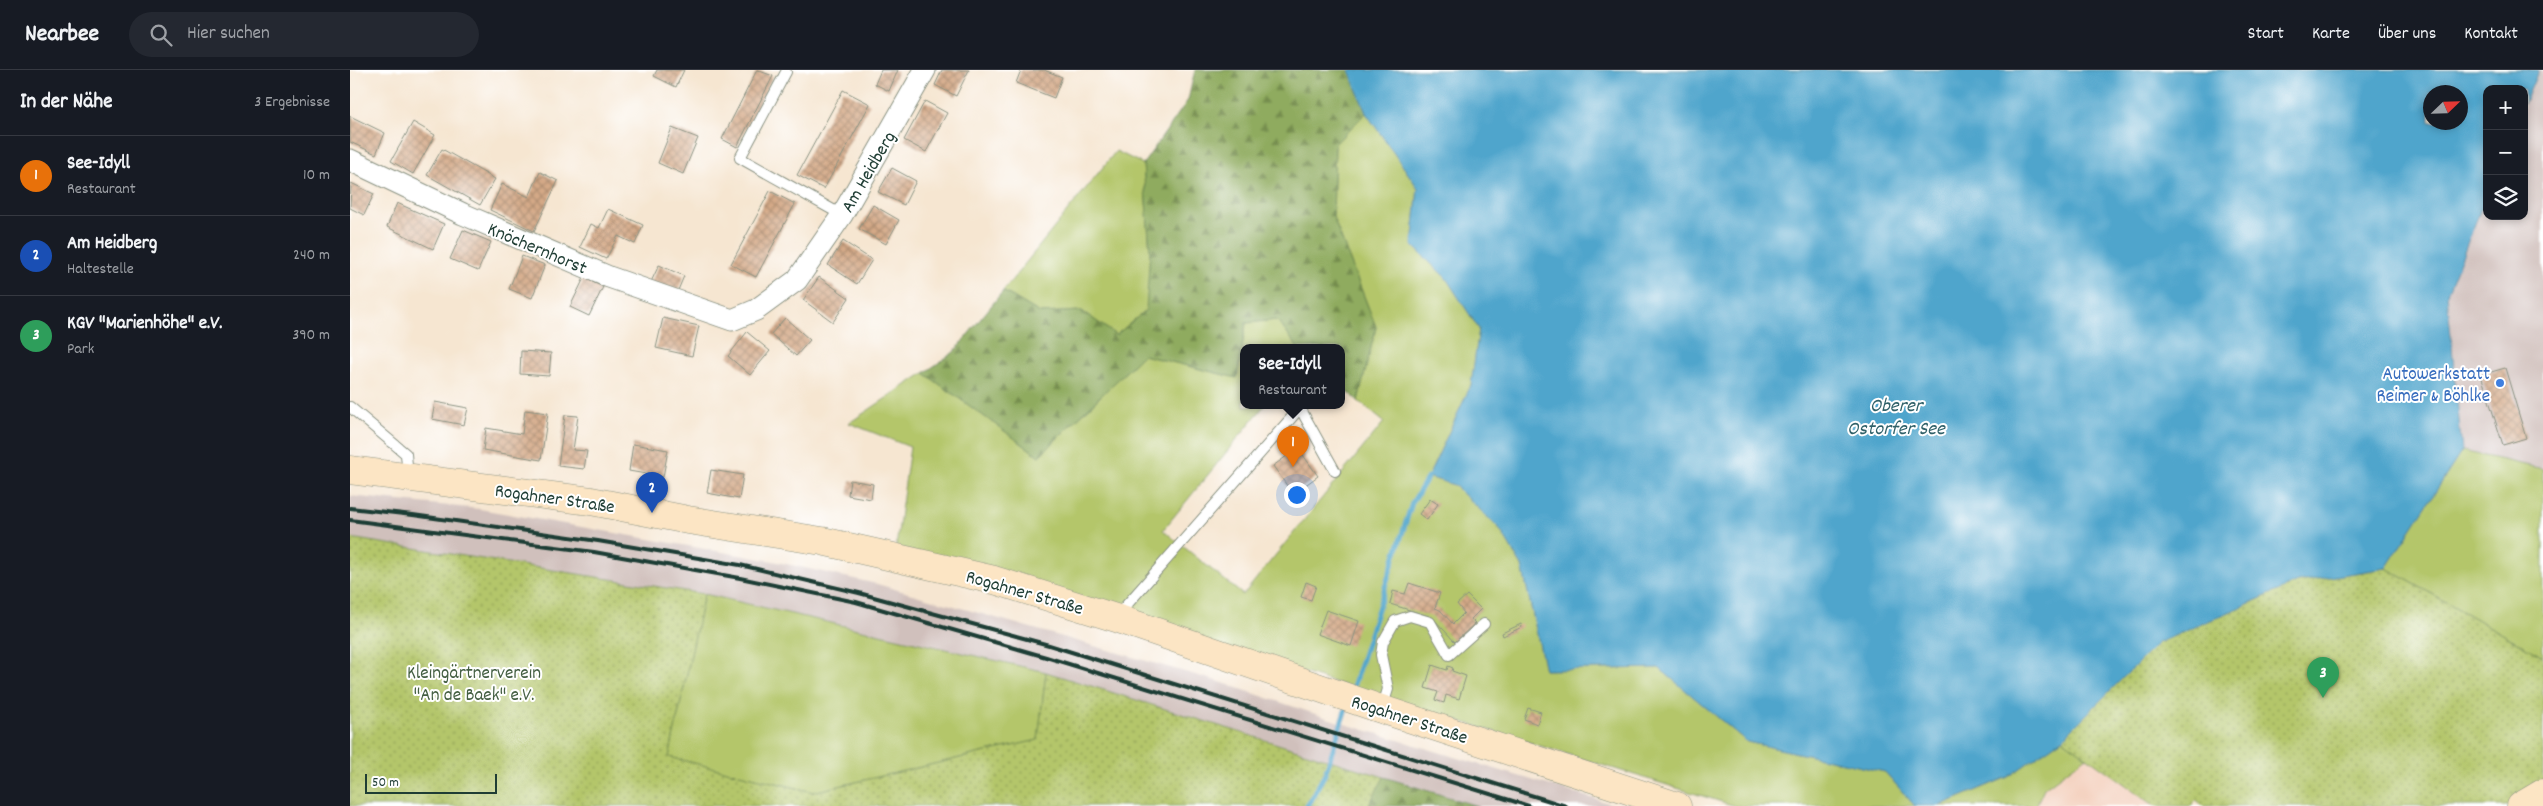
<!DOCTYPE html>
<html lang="de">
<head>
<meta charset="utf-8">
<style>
  body { margin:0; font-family:Dekko,sans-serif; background:#242831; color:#f1f3f6 }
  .controls { position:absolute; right:15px; top:15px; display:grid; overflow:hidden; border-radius:10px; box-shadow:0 2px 8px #0003 }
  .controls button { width:45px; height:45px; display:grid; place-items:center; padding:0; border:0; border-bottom:1px solid #363941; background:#171b24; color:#f1f3f6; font:25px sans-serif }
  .compass { position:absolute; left:2073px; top:15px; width:45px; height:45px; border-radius:50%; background:#171b24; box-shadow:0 2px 8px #0003; rotate:67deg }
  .scale { position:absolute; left:15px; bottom:12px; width:132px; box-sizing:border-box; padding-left:5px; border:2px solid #1f3d34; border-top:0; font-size:14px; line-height:18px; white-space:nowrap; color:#1f3d34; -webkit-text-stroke:4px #fff; paint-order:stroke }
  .you { position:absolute; left:946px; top:424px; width:18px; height:18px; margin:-12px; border:4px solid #fff; border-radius:50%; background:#1a73e8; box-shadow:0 0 0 8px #1a73e833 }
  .badge { display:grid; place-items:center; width:32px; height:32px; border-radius:50%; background:#d690ce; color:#fff; font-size:16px; font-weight:700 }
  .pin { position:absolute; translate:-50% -41px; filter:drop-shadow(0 1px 2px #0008) }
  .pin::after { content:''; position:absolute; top:26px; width:18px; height:15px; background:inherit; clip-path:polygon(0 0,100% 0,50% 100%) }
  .popup { position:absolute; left:890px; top:274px; width:105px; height:65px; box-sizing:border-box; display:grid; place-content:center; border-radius:10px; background:#171b24; filter:drop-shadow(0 1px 4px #0005); font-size:16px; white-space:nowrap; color:#9ea1a6 }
  .popup b { font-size:19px; color:#f1f3f6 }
  .popup::after { content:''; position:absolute; left:50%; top:100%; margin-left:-10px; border:10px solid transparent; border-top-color:#171b24 }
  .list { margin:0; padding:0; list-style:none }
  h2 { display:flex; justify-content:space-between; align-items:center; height:65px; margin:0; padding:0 20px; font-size:21px }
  h2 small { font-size:16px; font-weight:400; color:#9ea1a6 }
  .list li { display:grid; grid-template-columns:32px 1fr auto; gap:15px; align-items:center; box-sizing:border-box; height:80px; padding:0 20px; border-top:1px solid #363941 }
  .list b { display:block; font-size:19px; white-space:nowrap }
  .list p { margin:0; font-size:16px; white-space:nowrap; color:#9ea1a6 }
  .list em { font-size:16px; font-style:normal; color:#9ea1a6 }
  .icon { flex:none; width:28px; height:28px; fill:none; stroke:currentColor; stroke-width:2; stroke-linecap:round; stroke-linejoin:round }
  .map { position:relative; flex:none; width:2193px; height:736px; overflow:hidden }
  header { display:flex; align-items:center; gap:30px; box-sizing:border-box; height:70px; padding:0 25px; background:#171b24; border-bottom:1px solid #363941 }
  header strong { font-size:24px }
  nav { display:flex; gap:28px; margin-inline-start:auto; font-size:18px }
  .search { width:350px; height:45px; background:#242831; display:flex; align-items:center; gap:12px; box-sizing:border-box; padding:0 18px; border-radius:28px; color:#9ea1a6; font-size:19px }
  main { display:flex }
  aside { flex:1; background:#171b24 }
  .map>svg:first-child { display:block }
  .built { fill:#f4d3c1 }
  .industrial { fill:#d0c0bc }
  .grass { fill:#b4c66a; stroke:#6a824f }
  .forest { fill:url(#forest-firs); stroke:#577449 }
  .garden { fill:url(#garden-dots); stroke:#6a824f }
  .water { fill:#50a5cc; stroke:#387180; fill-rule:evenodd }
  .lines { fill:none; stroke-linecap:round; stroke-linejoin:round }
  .stream { stroke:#50a5cc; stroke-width:5 }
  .building { fill:url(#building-cross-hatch) }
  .lane-casing { stroke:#8a9282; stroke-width:12 }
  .street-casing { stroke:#8a9282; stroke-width:23 }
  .secondary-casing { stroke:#8a9282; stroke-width:29 }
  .lane { stroke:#fff; stroke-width:10 }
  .street { stroke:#fff; stroke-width:21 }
  .secondary { stroke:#fce5c4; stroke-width:28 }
  .rail { stroke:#1f3d34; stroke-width:4 }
  .shop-dot { fill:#3f7fe0; stroke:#fff; stroke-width:2 }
  .labels { text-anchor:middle; stroke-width:4; stroke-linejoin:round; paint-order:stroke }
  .street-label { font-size:19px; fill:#1f3d34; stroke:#fff }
  .shop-label { font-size:19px; fill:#366cbe; stroke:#fff; text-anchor:end }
  .park-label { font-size:19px; fill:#445f42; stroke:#fff }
  .water-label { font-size:20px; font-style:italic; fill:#306169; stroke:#fff }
</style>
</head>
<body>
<header>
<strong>Nearbee</strong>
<div class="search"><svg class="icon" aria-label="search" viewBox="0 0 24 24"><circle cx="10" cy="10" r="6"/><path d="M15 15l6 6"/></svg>Hier suchen</div>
<nav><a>Start</a><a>Karte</a><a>Über uns</a><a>Kontakt</a></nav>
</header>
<main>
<aside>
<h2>In der Nähe<small>3 Ergebnisse</small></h2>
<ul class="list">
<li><span class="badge" style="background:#e8710a">1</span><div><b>See-Idyll</b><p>Restaurant</p></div><em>10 m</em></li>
<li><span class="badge" style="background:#1a4fb4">2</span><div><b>Am Heidberg</b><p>Haltestelle</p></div><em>240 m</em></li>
<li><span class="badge" style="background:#2e9e5b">3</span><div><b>KGV &quot;Marienhöhe&quot; e.V.</b><p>Park</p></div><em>390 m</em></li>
</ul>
</aside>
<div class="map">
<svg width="2193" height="736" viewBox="0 0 2193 736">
  <defs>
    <pattern id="forest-firs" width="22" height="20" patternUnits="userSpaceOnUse" patternTransform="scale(1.25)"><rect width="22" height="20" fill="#8fab5e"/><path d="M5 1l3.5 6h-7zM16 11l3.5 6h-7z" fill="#748c4e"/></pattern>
    <pattern id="garden-dots" width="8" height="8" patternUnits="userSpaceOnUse" patternTransform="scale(1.25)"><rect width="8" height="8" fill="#b4c66a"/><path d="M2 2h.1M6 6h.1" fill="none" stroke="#92a258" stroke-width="1.8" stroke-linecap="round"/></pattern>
    <pattern id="building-cross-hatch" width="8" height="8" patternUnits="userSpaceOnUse" patternTransform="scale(1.25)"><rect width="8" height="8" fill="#d4a987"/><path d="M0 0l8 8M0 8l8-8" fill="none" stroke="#ab8b6f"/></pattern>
  </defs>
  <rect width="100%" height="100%" fill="#fff"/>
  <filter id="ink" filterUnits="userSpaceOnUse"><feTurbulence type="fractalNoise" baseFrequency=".02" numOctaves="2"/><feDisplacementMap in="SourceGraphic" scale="10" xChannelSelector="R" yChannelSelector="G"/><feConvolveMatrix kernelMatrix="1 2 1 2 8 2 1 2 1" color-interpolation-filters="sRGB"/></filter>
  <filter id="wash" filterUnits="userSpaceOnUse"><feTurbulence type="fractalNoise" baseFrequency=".0096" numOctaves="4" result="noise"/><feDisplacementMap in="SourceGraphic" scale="20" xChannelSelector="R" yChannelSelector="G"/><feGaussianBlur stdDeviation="1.12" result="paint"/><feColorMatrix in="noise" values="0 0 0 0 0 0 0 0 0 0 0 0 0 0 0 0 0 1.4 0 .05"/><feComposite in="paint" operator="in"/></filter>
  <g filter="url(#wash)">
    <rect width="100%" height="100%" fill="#f6e6d1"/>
    <path class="built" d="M1737,686L1805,736H1686L1694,718Z"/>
    <path class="industrial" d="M2189,0H2193V409L2112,381L2097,224L2137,124V146H2174V34Z
      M0,426L130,439L423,491L527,514L870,612L995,654L1268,736H1127L696,602L354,524L0,468Z"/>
    <path class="grass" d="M1016,43L1068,118L1062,175L1096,208L1129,259L1121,315L1078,407L1104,415L1149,458L1172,496L1195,600L1309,598L1397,672L1535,702L1565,736H1385L546,477L560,377L499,353L574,303L689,386L793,285L887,308L896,253L927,250L948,278H894V336H914L813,460L893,525L1034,352L1008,331L1026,257L983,147L985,74Z
      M766,81L793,94L800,180L797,240L766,265L732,241L690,243L653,221Z
      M2112,381L2193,399V587L2036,498Z
      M354,524L696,602L688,670L463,722L319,687Z
      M1712,669L1737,686L1694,718L1686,736H1589L1658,707Z"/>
    <path class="forest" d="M845,0H999L1016,43L985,74L983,147L1026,257L1008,331L992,317V278H948L927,250L896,253L887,308L793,285L689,386L574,303L604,282L653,221L690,243L732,241L766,265L796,240L800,180L793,94L838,30Z
      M1034,707L1127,736H1018Z"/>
    <path class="garden" d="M0,468L354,524L319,687L463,722L688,670L696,602L1034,707L1018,736H0Z
      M2036,498L2193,587V723L2171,736H1852L1847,730L1841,736H1805L1712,669L1808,573L1948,512Z"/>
    <path class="water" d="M999,0H2189L2174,34V19H2137V124L2097,224L2112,381L2036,498L1948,512L1808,573L1712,669L1658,707L1589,736H1565L1535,702L1397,672L1309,598L1195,600L1172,496L1149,458L1104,415L1078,407L1121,315L1129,259L1096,208L1062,175L1068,118L1016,43ZM2080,22H2110V52H2080Z"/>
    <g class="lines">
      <path class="stream" d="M1002,620L1062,433L1078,407
        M957,736L975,704L997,635"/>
    </g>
    <g id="blocks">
      <path class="building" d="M307,0H334L326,17L304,6Z
        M407,0L423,6L387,77L372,69Z
        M531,0H548L539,21L525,14Z
        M592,0H619L606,26L585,15Z
        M671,0H694L712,7L704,28L666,13Z
        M493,20L520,34L474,119L447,105Z
        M575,31L597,43L576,82L554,70Z
        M0,46L35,63L26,84L0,72Z
        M63,52L85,65L63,104L41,91Z
        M322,58L348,68L333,104L308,93Z
        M92,79L145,109L130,135L77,105Z
        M542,98L566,111L554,135L528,122Z
        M190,102L208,111L184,161L140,140L152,114L179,127Z
        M1,113L24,124L14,145L0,138Z
        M420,121L445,134L406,207L381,194Z
        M47,133L94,154L83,179L37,157Z
        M523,135L549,150L536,174L509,159Z
        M258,139L293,155L285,174L268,166L256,189L230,177L241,154L249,158Z
        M113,160L141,172L128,201L100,189Z
        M493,171L522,190L507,214L478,195Z
        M172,186L195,195L182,228L159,219Z
        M309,195L334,206L326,225L300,214Z
        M469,207L499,228L483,252L453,230Z
        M234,208L253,217L239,246L220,237Z
        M313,248L349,256L342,286L306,278Z
        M435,248L460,270L446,286L421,264Z
        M397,262L420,281L400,305L378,286Z
        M171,281L201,283L199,306L170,304Z
        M2155,298L2176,368L2153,375L2131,305Z
        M85,332L118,338L114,355L82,349Z
        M175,340L198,343L191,390L133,380L136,358L172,364Z
        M215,345L228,346L223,380L237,381L234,399L208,396Z
        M283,374L318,380L313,407L279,401Z
        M948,378L968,406L943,424L923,396Z
        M361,400L393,405L389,429L357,423Z
        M500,410L523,414L521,429L498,425Z
        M1080,429L1088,434L1077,450L1069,444Z
        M956,512L966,516L961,530L951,527Z
        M1059,513L1090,523L1085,538L1090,540L1103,554L1114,543L1107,534L1117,525L1131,539L1121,549L1125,553L1105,572L1082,547L1040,534L1043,521L1055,524Z
        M976,540L1009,551L1001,576L967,564Z
        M1171,554L1172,557L1153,566L1152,563Z
        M1082,595L1097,600L1098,596L1103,598L1102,601L1116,606L1109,629L1096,625L1094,633L1085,630L1088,622L1075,618Z
        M1178,638L1191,642L1187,654L1174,649Z"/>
    </g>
  </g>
  <g filter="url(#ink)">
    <use href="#blocks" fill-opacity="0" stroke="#8a9282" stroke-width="1"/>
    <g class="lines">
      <g class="lane-casing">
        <path id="lane" d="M436,2L390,88L492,145
          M0,337L56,384L58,407
          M770,548L773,539L950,338L985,401
          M1032,639L1038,619L1031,585L1033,572L1045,551L1060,546L1080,552L1099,585L1134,554"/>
      </g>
      <g class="street-casing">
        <path id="street" d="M0,90L113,144L259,207L382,250L406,240L447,210L492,145L575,0"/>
      </g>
      <g class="secondary-casing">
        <path id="secondary" d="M0,400L241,431L338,450L472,471L644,510L769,549L1025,637L1327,736
          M2171,736L2193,723"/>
      </g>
      <use href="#lane" class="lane"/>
      <use href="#street" class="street"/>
      <use href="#secondary" class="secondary"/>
      <path class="rail" d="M0,438L63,445L248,471L390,495L509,523L699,575L1216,736
        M0,450L244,482L390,508L506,532L696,587L1179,736"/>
    </g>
  </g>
  <circle class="shop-dot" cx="2150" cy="313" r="5"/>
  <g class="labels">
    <g class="street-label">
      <text transform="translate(517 101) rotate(-60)" y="7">Am Heidberg</text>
      <text transform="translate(188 177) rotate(23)" y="7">Knöchernhorst</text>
      <text transform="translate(205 427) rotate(8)" y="7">Rogahner Straße</text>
      <text transform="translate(675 521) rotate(16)" y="7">Rogahner Straße</text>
      <text transform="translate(1060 648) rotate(18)" y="7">Rogahner Straße</text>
    </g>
    <g class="shop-label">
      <text x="2140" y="309">Autowerkstatt<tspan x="2140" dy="22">Reimer &amp; Böhlke</tspan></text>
    </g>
    <g class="park-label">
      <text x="124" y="608">Kleingärtnerverein<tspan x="124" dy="22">"An de Baek" e.V.</tspan></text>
    </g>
    <g class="water-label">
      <text x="1546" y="341">Oberer<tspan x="1546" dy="23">Ostorfer See</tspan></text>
    </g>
  </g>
</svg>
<div class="controls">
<button>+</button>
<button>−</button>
<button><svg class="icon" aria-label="layers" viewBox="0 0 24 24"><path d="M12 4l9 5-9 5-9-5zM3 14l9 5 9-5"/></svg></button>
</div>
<svg class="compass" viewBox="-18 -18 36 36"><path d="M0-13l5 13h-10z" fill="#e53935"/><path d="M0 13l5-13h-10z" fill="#9ea1a6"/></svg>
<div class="scale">50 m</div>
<div class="you"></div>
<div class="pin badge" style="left:943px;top:397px;background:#e8710a">1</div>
<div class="popup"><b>See-Idyll</b>Restaurant</div>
<div class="pin badge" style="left:302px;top:443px;background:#1a4fb4">2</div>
<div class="pin badge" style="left:1973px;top:628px;background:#2e9e5b">3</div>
</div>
</main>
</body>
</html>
